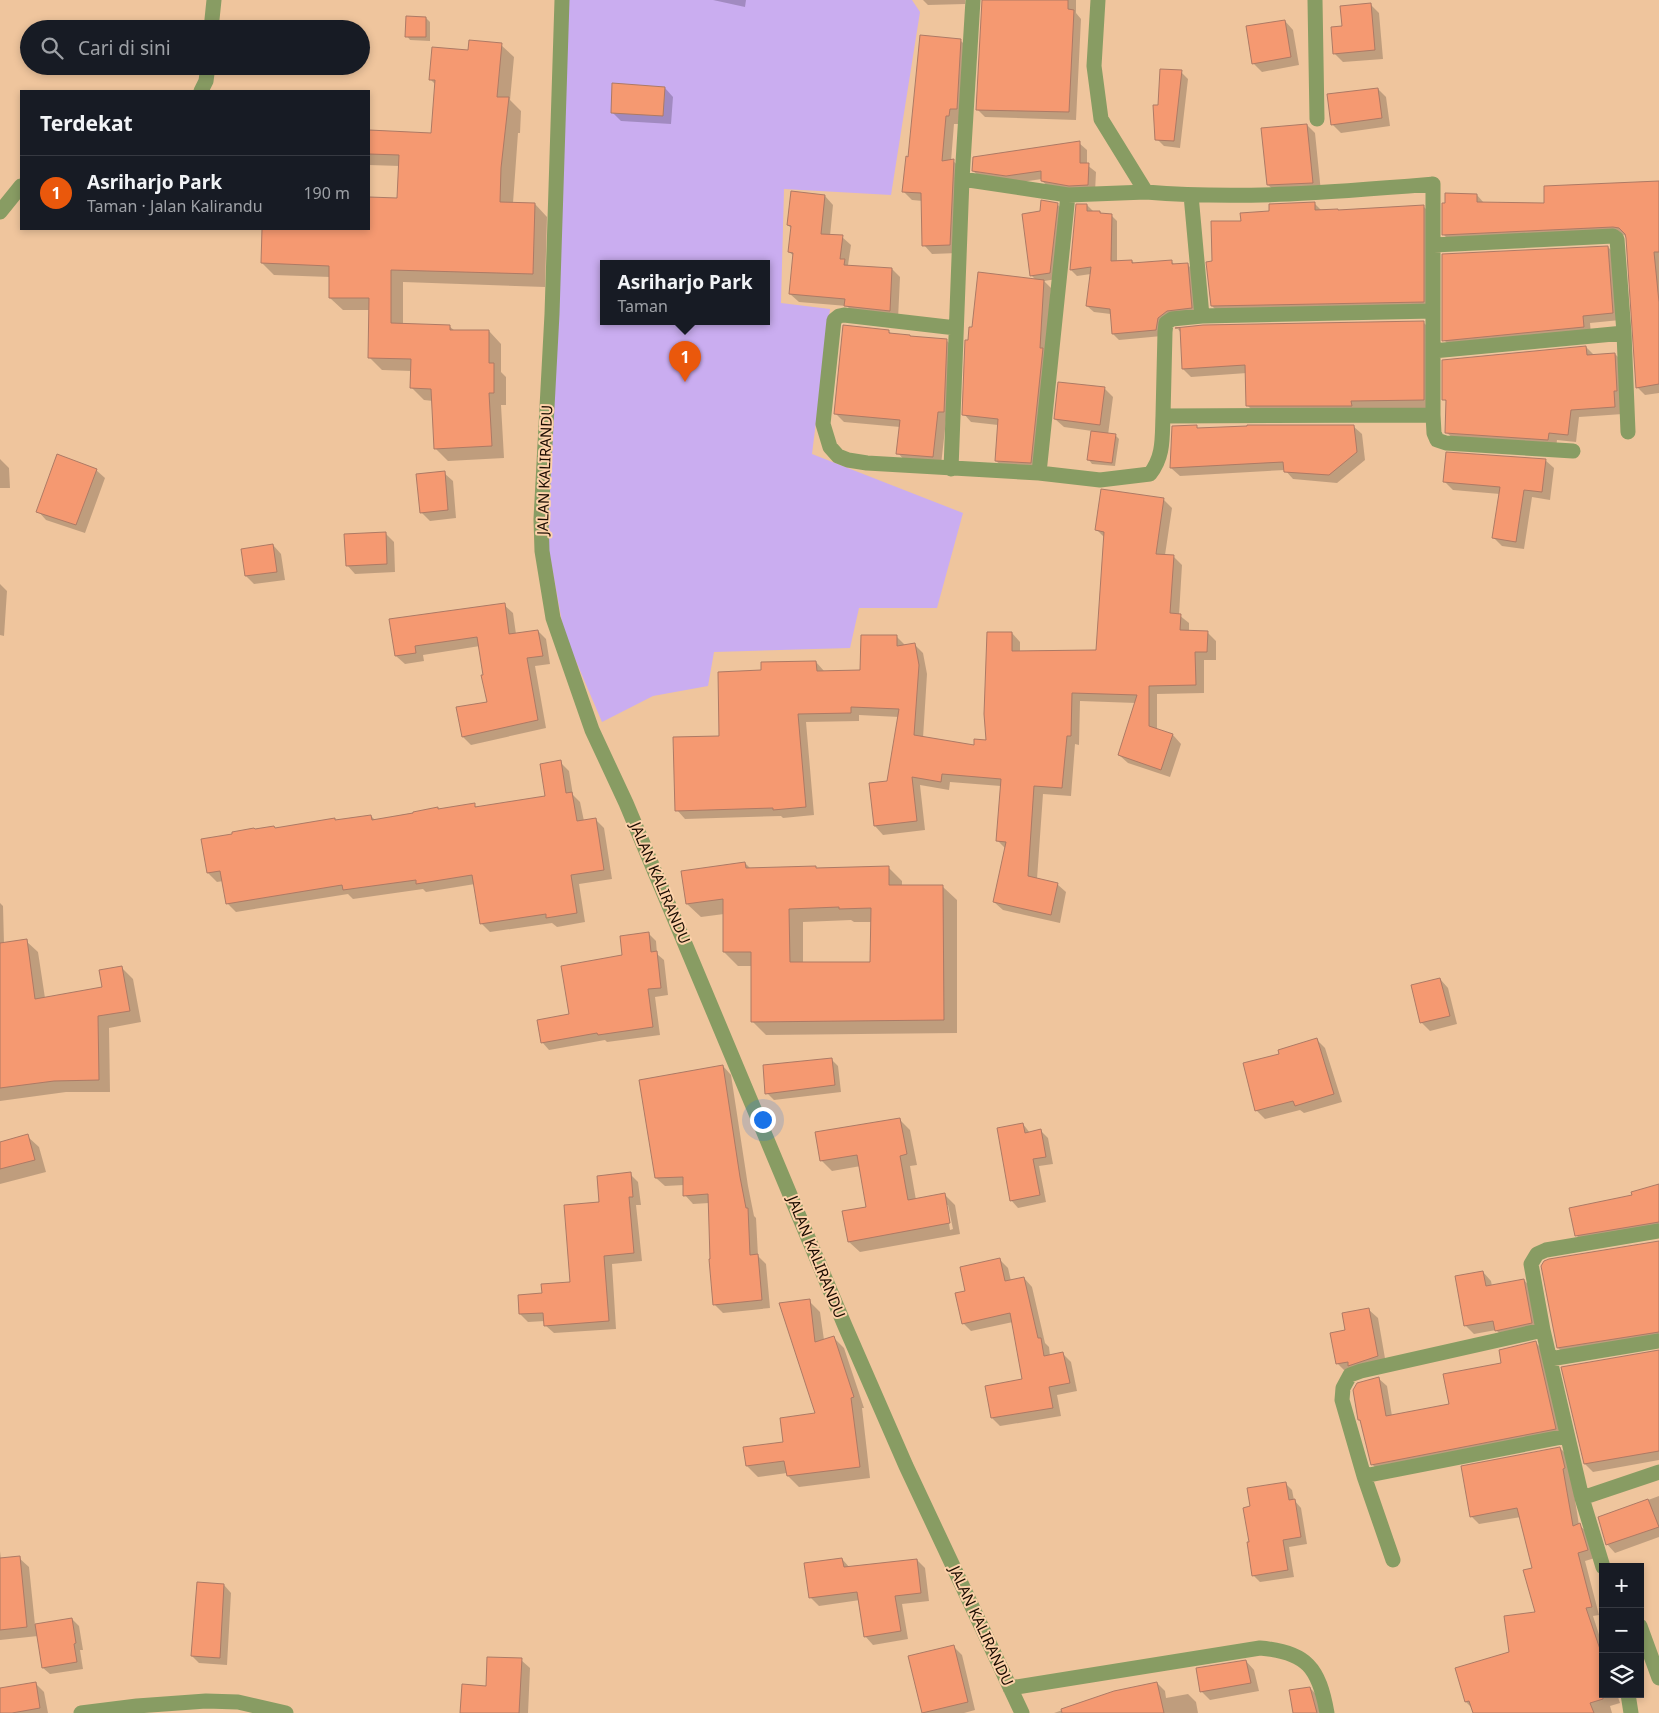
<!DOCTYPE html>
<html lang="id">
<head>
<meta charset="utf-8">
<style>
  body { margin:0; font-family:"Noto Sans",sans-serif; background:#20242c; color:#f1f3f6 }
  .controls { position:absolute; right:15px; bottom:15px; display:grid; overflow:hidden; border-radius:0px; box-shadow:0 2px 8px #0003 }
  .controls button { width:45px; height:45px; display:grid; place-items:center; padding:0; border:0; border-bottom:1px solid #363941; background:#171b24; color:#f1f3f6; font:25px sans-serif }
  .you { position:absolute; left:762px; top:1119px; width:18px; height:18px; margin:-12px; border:4px solid #fff; border-radius:50%; background:#1a73e8; box-shadow:0 0 0 8px #1a73e833 }
  .badge { display:grid; place-items:center; width:32px; height:32px; border-radius:50%; background:#ea580c; color:#fff; font-size:16px; font-weight:700 }
  .pin { position:absolute; translate:-50% -41px; filter:drop-shadow(0 1px 2px #0008) }
  .pin::after { content:''; position:absolute; top:26px; width:18px; height:15px; background:inherit; clip-path:polygon(0 0,100% 0,50% 100%) }
  .popup { position:absolute; left:600px; top:260px; width:170px; height:65px; box-sizing:border-box; display:grid; place-content:center; border-radius:0px; background:#171b24; filter:drop-shadow(0 1px 4px #0005); font-size:16px; white-space:nowrap; color:#9ea1a6 }
  .popup b { font-size:19px; color:#f1f3f6 }
  .popup::after { content:''; position:absolute; left:50%; top:100%; margin-left:-10px; border:10px solid transparent; border-top-color:#171b24 }
  .list { margin:0; padding:0; list-style:none }
  h2 { display:flex; justify-content:space-between; align-items:center; height:65px; margin:0; padding:0 20px; font-size:21px }
  h2 small { font-size:16px; font-weight:400; color:#9ea1a6 }
  .list li { display:grid; grid-template-columns:32px 1fr auto; gap:15px; align-items:center; box-sizing:border-box; height:75px; padding:0 20px; border-top:1px solid #363941 }
  .list b { display:block; font-size:19px; white-space:nowrap }
  .list p { margin:0; font-size:16px; white-space:nowrap; color:#9ea1a6 }
  .list em { font-size:16px; font-style:normal; color:#9ea1a6 }
  .icon { flex:none; width:28px; height:28px; fill:none; stroke:currentColor; stroke-width:2; stroke-linecap:round; stroke-linejoin:round }
  .map { position:relative; flex:none; width:1659px; height:1713px; overflow:hidden }
  .search { position:absolute; background:#171b24; box-shadow:0 2px 8px #0003; left:20px; top:20px; width:350px; height:55px; display:flex; align-items:center; gap:12px; box-sizing:border-box; padding:0 18px; border-radius:28px; color:#9ea1a6; font-size:19px }
  .panel { position:absolute; background:#171b24; box-shadow:0 2px 8px #0003; left:20px; top:90px; width:350px; height:140px; border-radius:0px }
  .map>svg:first-child { display:block }
  .green { fill:#caadf0; fill-rule:evenodd }
  .shadow { fill:#0003; fill-rule:evenodd }
  .building { fill:#f59971; stroke:#ad7a65; fill-rule:evenodd }
  .lines { fill:none; stroke-linecap:round; stroke-linejoin:round }
  .minor { stroke:#889c63; stroke-width:15 }
  .labels { text-anchor:middle; stroke-width:4; stroke-linejoin:round; paint-order:stroke }
  .street-label { font-size:15px; fill:#1b0c01; stroke:#fdd2aa }
</style>
</head>
<body>
<div class="map">
<svg width="1659" height="1713" viewBox="0 0 1659 1713">
  <rect width="100%" height="100%" fill="#efc59d"/>
  <path class="green" d="M564,0H912L920,12L891,195L784,189L781,303L830,309L812,454L963,513L937,608H859L850,648L714,652L708,686L653,696L602,722L564,633L543,519ZM604,263H766V321H604Z"/>
  <path class="shadow" d="M713,0H746L745,7Z
    M923,0H965V4L928,5Z
    M983,0H1076V13L1081,19L1076,120L985,117L977,109Z
    M1370,4L1379,13L1383,59L1343,62L1334,53L1343,27Z
    M426,18L430,22V41L410,40L407,36Z
    M1285,21L1293,30L1299,65L1262,72L1253,63Z
    M961,41L969,49L958,124H954L951,161H953L962,169L958,253L932,254L924,245L923,201L912,200L903,191L909,158Z
    M501,45L514,57L510,100L521,111L520,133H518L513,203L535,204L547,217L545,287L403,282V324L449,326L455,331H489L501,344V372L506,377V405H501L504,458L448,461L435,448L433,401L424,400L412,388V371L382,370L370,358V310H343L330,298V277L274,275L262,263L263,229H369V199H398L400,166L369,165V131L432,134L436,85L431,80L470,51Z
    M1181,72L1188,79L1180,148L1164,146L1157,139L1159,107Z
    M665,88L673,97L671,124L621,121L612,112Z
    M1378,89L1386,97L1390,126L1341,133L1332,124Z
    M1307,125L1315,133L1321,192L1277,193L1268,185Z
    M1079,143L1087,150V165L1096,172L1095,192L1050,188L1042,181V179L1014,183L981,178L973,171Z
    M1659,181V393L1645,395L1637,387L1627,236L1621,234L1451,242L1444,235L1477,195L1484,203L1545,205Z
    M792,193L825,196L833,205L830,236L842,237L851,245L848,265L850,266L892,269L900,277L898,319L854,314L847,306L799,302L790,294L794,256L789,252L792,229L788,225Z
    M1314,203L1322,211L1423,206L1431,214V310L1220,314L1212,306L1213,262L1242,222L1271,212Z
    M1057,204L1064,211L1057,279L1044,281L1051,288L1038,470L1004,468L996,461L998,425L971,422L964,414L969,341L1036,280L1031,275L1041,212Z
    M1087,205L1093,211L1100,212L1102,214L1111,215L1117,221V262L1132,261L1135,264L1171,261L1175,265L1187,264L1193,270L1197,313L1164,325L1162,336L1119,340L1113,334L1111,314L1094,312L1087,306L1091,274L1077,276L1071,270Z
    M1608,247L1615,254L1620,320L1590,323L1591,334L1451,347L1444,340Z
    M1423,322L1431,330V408L1256,414L1248,406L1247,373L1191,377L1183,369L1181,333L1178,329L1203,327Z
    M888,331L892,334L946,340L954,348L941,465L906,462L898,453L900,427L844,422L836,414Z
    M1586,347L1594,355L1615,354L1623,362V414L1579,417L1576,442L1557,440L1556,448L1455,440L1446,432L1447,402L1444,399Z
    M1105,389L1113,397L1108,435H1115L1119,439L1115,466L1092,464L1089,460L1092,431L1064,427L1055,419Z
    M1353,426L1362,434L1365,460L1337,483L1293,479L1285,470L1180,476L1171,468L1196,427L1199,429Z
    M0,459L9,468L10,488H0Z
    M1545,460L1554,468L1550,500L1532,497L1524,549L1502,546L1493,537L1500,494L1453,490L1444,481Z
    M96,470L105,478L85,533L46,520L38,511Z
    M444,473L453,481L456,518L430,521L421,512Z
    M1163,499L1172,508L1165,555L1173,556L1182,565L1179,615L1189,623V631L1207,632L1216,641V660H1204V693L1157,694V730L1173,735L1181,744L1170,777L1128,763L1119,755L1136,703L1080,701L1079,745L1075,744L1071,796L1043,794L1037,879L1057,884L1066,892L1060,923L1003,910L994,902L1006,849L997,840L1001,786L950,782L949,790L920,785L925,830L883,835L875,826L888,782L899,717L859,715V721L806,722L814,815L783,818L781,816L685,819L677,810L762,672L816,662L824,671H861L897,637L906,646L914,644L923,653L927,674L923,738L975,746L987,741L1012,633L1020,642V652H1097L1105,538L1097,530Z
    M386,534L394,542L395,572L355,574L347,565Z
    M273,545L281,554L285,580L254,584L246,576L242,550Z
    M0,584L7,591L4,636L0,635Z
    M504,605L513,613L516,634L538,631L546,639L550,664L535,666L546,728L471,745L463,737L488,703L480,646L423,655L424,661L405,664L396,656L390,620Z
    M560,762L569,771L573,795L580,802L584,821L595,819L604,828L612,879L579,884L585,922L557,927L552,923L490,932L481,923L475,884L426,892L423,889L353,899L348,894L236,912L227,903L223,881L217,882L208,873L203,840L334,819L336,821L371,816L375,820L438,808L439,810L474,805L477,808L547,797Z
    M745,863L751,869L888,867L902,881V886L943,887L957,900V1033L766,1035L752,1021V966H738L724,952V914L701,917L687,904ZM851,920L854,922H872L871,963L803,964V922Z
    M0,903L3,906L4,944L26,941L38,952L45,998L103,988L121,967L133,979L141,1022L109,1028L110,1092H66L0,1101Z
    M648,933L656,941L657,954L664,960L668,995L655,997L660,1035L607,1042L605,1040L549,1050L542,1042L570,1015L624,956Z
    M1440,979L1448,988L1457,1024L1430,1031L1421,1022Z
    M1317,1040L1325,1048L1342,1102L1304,1113L1300,1110L1265,1119L1256,1110L1281,1055Z
    M831,1059L838,1066L841,1092L774,1100L767,1093Z
    M723,1066L731,1075L748,1186L754,1216L756,1218L758,1256L766,1264L770,1308L723,1313L714,1304L709,1203L693,1204L685,1195L684,1185L665,1186L656,1178Z
    M900,1120L910,1130L917,1165L910,1166L916,1200L944,1194L955,1205L960,1234L860,1252L849,1242L868,1208L861,1166L832,1171L821,1160ZM946,1205H948L953,1229L950,1230Z
    M1023,1124L1030,1133L1041,1131L1048,1138L1053,1164L1039,1166L1046,1202L1018,1208L1011,1200Z
    M27,1136L39,1147L46,1172L0,1184V1143Z
    M630,1174L638,1182L641,1205H636L642,1261L612,1264L616,1329L554,1333L545,1325V1321L528,1322L520,1314L543,1294L572,1284L600,1203Z
    M1659,1185V1231L1584,1243L1576,1235L1634,1196Z
    M1659,1242V1341L1566,1356L1558,1348Z
    M1000,1260L1008,1268L1011,1281L1024,1278L1032,1287L1045,1343L1049,1347L1050,1356L1063,1354L1071,1362L1077,1391L1057,1395L1061,1416L1000,1426L992,1418L1024,1380L1013,1322L971,1331L963,1323L966,1292Z
    M1483,1272L1491,1281L1492,1286L1524,1280L1532,1289L1540,1331L1505,1339L1496,1330L1474,1334L1465,1325Z
    M809,1301L820,1312L824,1340L833,1337L844,1348L864,1408H862L870,1478L799,1487L788,1476L787,1473L758,1477L747,1466L784,1443L817,1414Z
    M1369,1310L1378,1318L1386,1364L1346,1372L1337,1363L1347,1331Z
    M1536,1343L1544,1351L1564,1437L1380,1473L1372,1464L1361,1422L1359,1420L1378,1378L1387,1386L1392,1416L1450,1405L1502,1364Z
    M1659,1352V1460L1593,1472L1585,1464L1563,1368Z
    M1560,1448L1568,1456L1579,1525L1587,1532L1595,1558L1585,1561L1599,1615L1593,1616L1603,1647V1694H1617L1620,1703L1610,1706L1612,1713H1474L1472,1708L1466,1702L1510,1653L1536,1613L1533,1569L1521,1517L1479,1524L1471,1516Z
    M1285,1483L1292,1490L1294,1500L1301,1508L1307,1544L1289,1547L1294,1577L1260,1582L1253,1575L1251,1543Z
    M1659,1496V1537L1615,1553L1607,1544L1599,1518Z
    M0,1551L1,1560L19,1558L29,1567L35,1625L72,1619L79,1626L83,1650H80L83,1669L50,1674L43,1668L38,1636L0,1640Z
    M842,1559L850,1568L917,1560L925,1568L929,1601L902,1604L908,1639L873,1645L865,1636L860,1600L819,1606L811,1598L805,1564Z
    M224,1585L231,1593L227,1665L199,1663L192,1656Z
    M953,1646L962,1655L975,1710L964,1713H923L909,1657Z
    M521,1660L530,1668L528,1713H461L487,1687Z
    M1246,1661L1254,1670L1259,1691L1210,1700L1202,1692L1197,1669Z
    M1157,1683L1165,1691L1166,1698L1188,1694L1196,1702L1198,1713H1054L1112,1693Z
    M36,1684L44,1692L48,1713H0V1689Z
    M1310,1688L1319,1697L1323,1713H1294Z"/>
  <path class="building" d="M982,0H1068V9L1074,10L1069,112L976,110Z
    M1371,3L1375,50L1333,54L1331,27L1342,26L1340,6Z
    M406,16L426,17V37H405Z
    M1285,20L1291,57L1252,64L1246,26Z
    M920,35L961,39L957,109H950L949,116H946L942,161L954,159L950,245L922,246L921,193L902,192L906,156L908,157Z
    M469,40L502,43L497,97H509L501,168L500,202L535,203L533,274L391,270V323L450,325V330H489V363H494V393H489L492,446L434,449L431,389L410,388L411,359L368,358L369,298H329V266L261,263L262,229H369V197L397,198L399,155L369,154V130L431,133L435,80H429L432,47L468,50Z
    M1160,69L1182,70L1174,141L1155,140L1153,105H1158Z
    M612,83L665,87L663,116L611,113Z
    M1378,88L1382,118L1331,125L1327,94Z
    M1307,124L1313,183L1267,185L1261,128Z
    M1080,141V163H1089L1088,185L1069,186L1041,181V171L1006,176L972,171L973,157Z
    M1659,181V252H1654L1659,302V384L1636,388L1626,238L1625,234L1619,228L1613,227L1442,235V203H1445V193L1477,194V202L1544,203V186Z
    M791,191L825,195L821,234L843,235L840,259H845L844,265L892,268L890,311L844,306L845,299L789,294L793,253L788,252L791,226L787,225Z
    M1041,200L1058,203L1050,273L1030,276L1022,214L1040,211Z
    M1315,202V210L1338,209V210L1424,205V302L1211,306L1206,262L1212,261L1211,221H1241L1240,213L1269,211V204Z
    M1076,204H1087V211H1100V213L1112,214L1111,261L1132,260V263L1172,260V264L1188,263L1192,308L1167,311L1158,318L1156,330L1112,334L1110,309L1086,306L1091,267L1070,270Z
    M1608,246L1613,313L1583,316L1584,327L1442,341V254Z
    M978,272L1044,280L1040,348H1043L1031,463L995,461L998,419L962,415L965,340H968L969,327H972Z
    M1424,321V400L1351,401L1352,406H1246L1245,365L1182,369L1180,328H1175L1203,325Z
    M843,325L889,330V333L910,335V336L947,339L944,412H938L933,457L896,454L900,420L834,414Z
    M1586,346L1587,355L1615,353L1617,391H1614L1615,407L1571,410L1568,435L1549,433L1548,440L1445,433L1446,400H1442V360Z
    M1058,382L1105,387L1100,425L1054,419Z
    M1197,425V428L1247,426V425H1354L1357,452L1329,475L1284,472L1283,462L1170,468L1172,426Z
    M1091,431L1116,434L1112,463L1087,460Z
    M1446,452L1546,459L1542,492L1524,490L1516,542L1492,538L1500,487L1443,482Z
    M57,454L97,469L76,525L36,512Z
    M445,471L448,510L420,513L416,474Z
    M1101,489L1164,498L1156,554L1174,555L1170,613L1181,614L1180,630L1208,631L1207,652H1195L1196,685L1149,686V726L1173,734L1161,770L1118,755L1137,695L1072,693L1071,736H1067L1062,788L1034,786L1028,876L1058,883L1051,915L993,902L1006,842L996,841L1001,779L942,774L941,782L912,777L917,821L874,826L869,783L887,781L899,709L851,707V713L798,714L806,807L773,810V808L675,811L673,737L719,736L718,672L761,670V662L816,661L817,671L860,670L861,635H897V646L915,643L919,665L914,735L974,745V739L986,740L984,714L987,632H1012V651L1096,650L1104,532L1095,530Z
    M386,532L387,564L346,566L344,534Z
    M273,544L277,572L245,576L241,549Z
    M505,603L509,634L538,630L543,656L527,658L538,720L462,737L456,707L487,702L481,675H483L477,637L415,646L416,653L395,656L389,619Z
    M561,760L566,793L572,792L577,821L596,818L604,870L571,875L577,913L546,918V914L480,924L472,875L416,884V880L343,890L342,885L226,904L220,871L207,873L201,839L232,834V832L254,828L255,829L274,826L275,828L335,818V820L371,815L372,820L413,813V812L438,807V809L475,803V807L545,796L540,764Z
    M745,862L746,868L816,866V868L889,866V885H943L944,1020L751,1022V952H723V899L686,904L681,871ZM839,907V909L871,908L870,962H790L789,909Z
    M649,932L651,952L657,951L661,988L648,989L653,1027L598,1035L597,1033L541,1043L537,1020L569,1014L561,966L622,955L620,936Z
    M27,939L35,999L102,987L99,970L122,966L130,1011L98,1016L99,1080L54,1081L0,1088V943Z
    M1440,978L1450,1016L1420,1023L1411,985Z
    M1317,1038L1334,1094L1295,1106L1293,1101L1255,1111L1243,1063L1279,1054L1278,1050Z
    M832,1058L835,1085L765,1094L763,1065Z
    M723,1065L740,1177L746,1208H748L750,1255L758,1254L762,1300L713,1305L709,1259H710L708,1194L683,1196V1177L655,1178L639,1080Z
    M900,1118L907,1154L900,1156L908,1200L945,1193L950,1223L848,1242L842,1211L866,1207L857,1155L820,1161L815,1132Z
    M1023,1123L1025,1133L1041,1129L1046,1157L1033,1159L1040,1195L1010,1201L997,1128Z
    M28,1134L35,1160L0,1169V1142Z
    M631,1172L633,1197H629L634,1253L604,1256L609,1321L544,1326L543,1313L519,1314L518,1295L542,1293L541,1284L570,1282L564,1205L599,1202L597,1176Z
    M1659,1184V1222L1575,1236L1569,1208L1632,1195L1631,1192Z
    M1659,1241V1332L1557,1348L1541,1266L1544,1261L1549,1259Z
    M1000,1258L1005,1281L1024,1277L1038,1338H1041L1044,1356L1063,1352L1070,1383L1049,1387L1053,1408L991,1418L985,1386L1022,1379L1010,1313L962,1324L955,1293L965,1291L960,1267Z
    M1483,1271L1486,1286L1524,1279L1532,1323L1495,1331L1493,1321L1464,1326L1455,1276Z
    M810,1299L815,1342L834,1336L854,1397L851,1398L860,1467L787,1476L784,1461L746,1466L743,1447L783,1442L780,1418L815,1413L779,1303Z
    M1369,1308L1378,1356L1348,1366V1362L1336,1364L1330,1333L1345,1330L1342,1313Z
    M1536,1341L1556,1429L1371,1465L1360,1420H1358L1353,1390L1357,1383L1379,1377L1386,1416L1449,1404L1443,1374L1501,1363L1499,1350Z
    M1659,1350V1451L1584,1464L1561,1367Z
    M1560,1447L1565,1468L1563,1469L1573,1526L1580,1523L1588,1550L1578,1553L1592,1607L1586,1608L1603,1658V1699L1590,1703L1594,1713H1473L1469,1701L1465,1702L1455,1668L1509,1652L1504,1616L1535,1612L1523,1570L1532,1568L1517,1508L1470,1517L1461,1466Z
    M1286,1482L1289,1500L1295,1499L1301,1537L1283,1540L1288,1570L1252,1576L1247,1542H1249L1243,1508L1250,1506L1247,1488Z
    M1648,1499L1659,1527L1606,1545L1598,1517Z
    M20,1556L27,1627L0,1630V1558Z
    M842,1558L844,1567L917,1559L921,1593L895,1596L901,1631L864,1637L857,1592L809,1598L804,1563Z
    M197,1582L224,1584L220,1658L191,1656Z
    M72,1618L76,1643L74,1644L77,1662L42,1668L35,1624Z
    M954,1645L968,1702L922,1713L908,1656Z
    M487,1657L522,1658L519,1713H460L462,1684L486,1686Z
    M1246,1660L1251,1683L1200,1692L1196,1668Z
    M36,1682L40,1708L12,1713H0V1688Z
    M1157,1682L1164,1713H1062L1061,1709L1114,1691Z
    M1310,1687L1317,1713H1293L1289,1690Z"/>
  <g class="lines">
    <path class="minor" d="M562,0L552,314L541,519L542,551L553,618L592,730L626,803L845,1326L906,1466L1022,1713
      M1098,0L1094,66L1101,119L1146,192C1242,200 1337,192 1433,184V415L1434,433L1437,440L1446,443L1573,451
      M1315,0L1317,119
      M211,29L214,0
      M201,91L206,81L208,66
      M962,179L1068,195
      M1146,192L1068,195L1039,473L1100,480L1150,474C1164,456 1162,438 1163,416
      M1191,195L1202,316
      M0,212L21,186
      M1433,311L1202,316L1172,319L1166,323L1165,332L1163,416L1433,415
      M956,328L844,315L839,316L834,320L823,424L830,447L838,456L848,460L867,463L1039,473
      M1624,333L1628,432
      M1433,351L1624,333L1617,239L1613,236L1434,245
      M951,469L962,179L973,0
      M1550,1359L1659,1341
      M1364,1476L1567,1436
      M1582,1498L1659,1472
      M1393,1560L1364,1476L1342,1400L1343,1388L1350,1375L1361,1371L1543,1330
      M1603,1567L1582,1498L1543,1330L1531,1264L1537,1254L1546,1250L1659,1231
      M1640,1626L1659,1678
      M1010,1688L1260,1648C1307,1652 1319,1668 1327,1713
      M1628,1694L1631,1713
      M81,1713L137,1706L206,1701L238,1702L286,1713"/>
  </g>
  <g class="labels">
    <g class="street-label">
      <text transform="translate(545 470) rotate(-88)" y="5">JALAN KALIRANDU</text>
      <text transform="translate(660 883) rotate(67)" y="5">JALAN KALIRANDU</text>
      <text transform="translate(816 1257) rotate(68)" y="5">JALAN KALIRANDU</text>
      <text transform="translate(981 1626) rotate(65)" y="5">JALAN KALIRANDU</text>
    </g>
  </g>
</svg>
<div class="controls">
<button>+</button>
<button>−</button>
<button><svg class="icon" aria-label="layers" viewBox="0 0 24 24"><path d="M12 4l9 5-9 5-9-5zM3 14l9 5 9-5"/></svg></button>
</div>
<div class="you"></div>
<div class="pin badge" style="left:685px;top:382px">1</div>
<div class="popup"><b>Asriharjo Park</b>Taman</div>
<div class="search"><svg class="icon" aria-label="search" viewBox="0 0 24 24"><circle cx="10" cy="10" r="6"/><path d="M15 15l6 6"/></svg>Cari di sini</div>
<section class="panel">
<h2>Terdekat<small></small></h2>
<ul class="list">
<li><span class="badge">1</span><div><b>Asriharjo Park</b><p>Taman · Jalan Kalirandu</p></div><em>190 m</em></li>
</ul>
</section>
</div>
</body>
</html>
